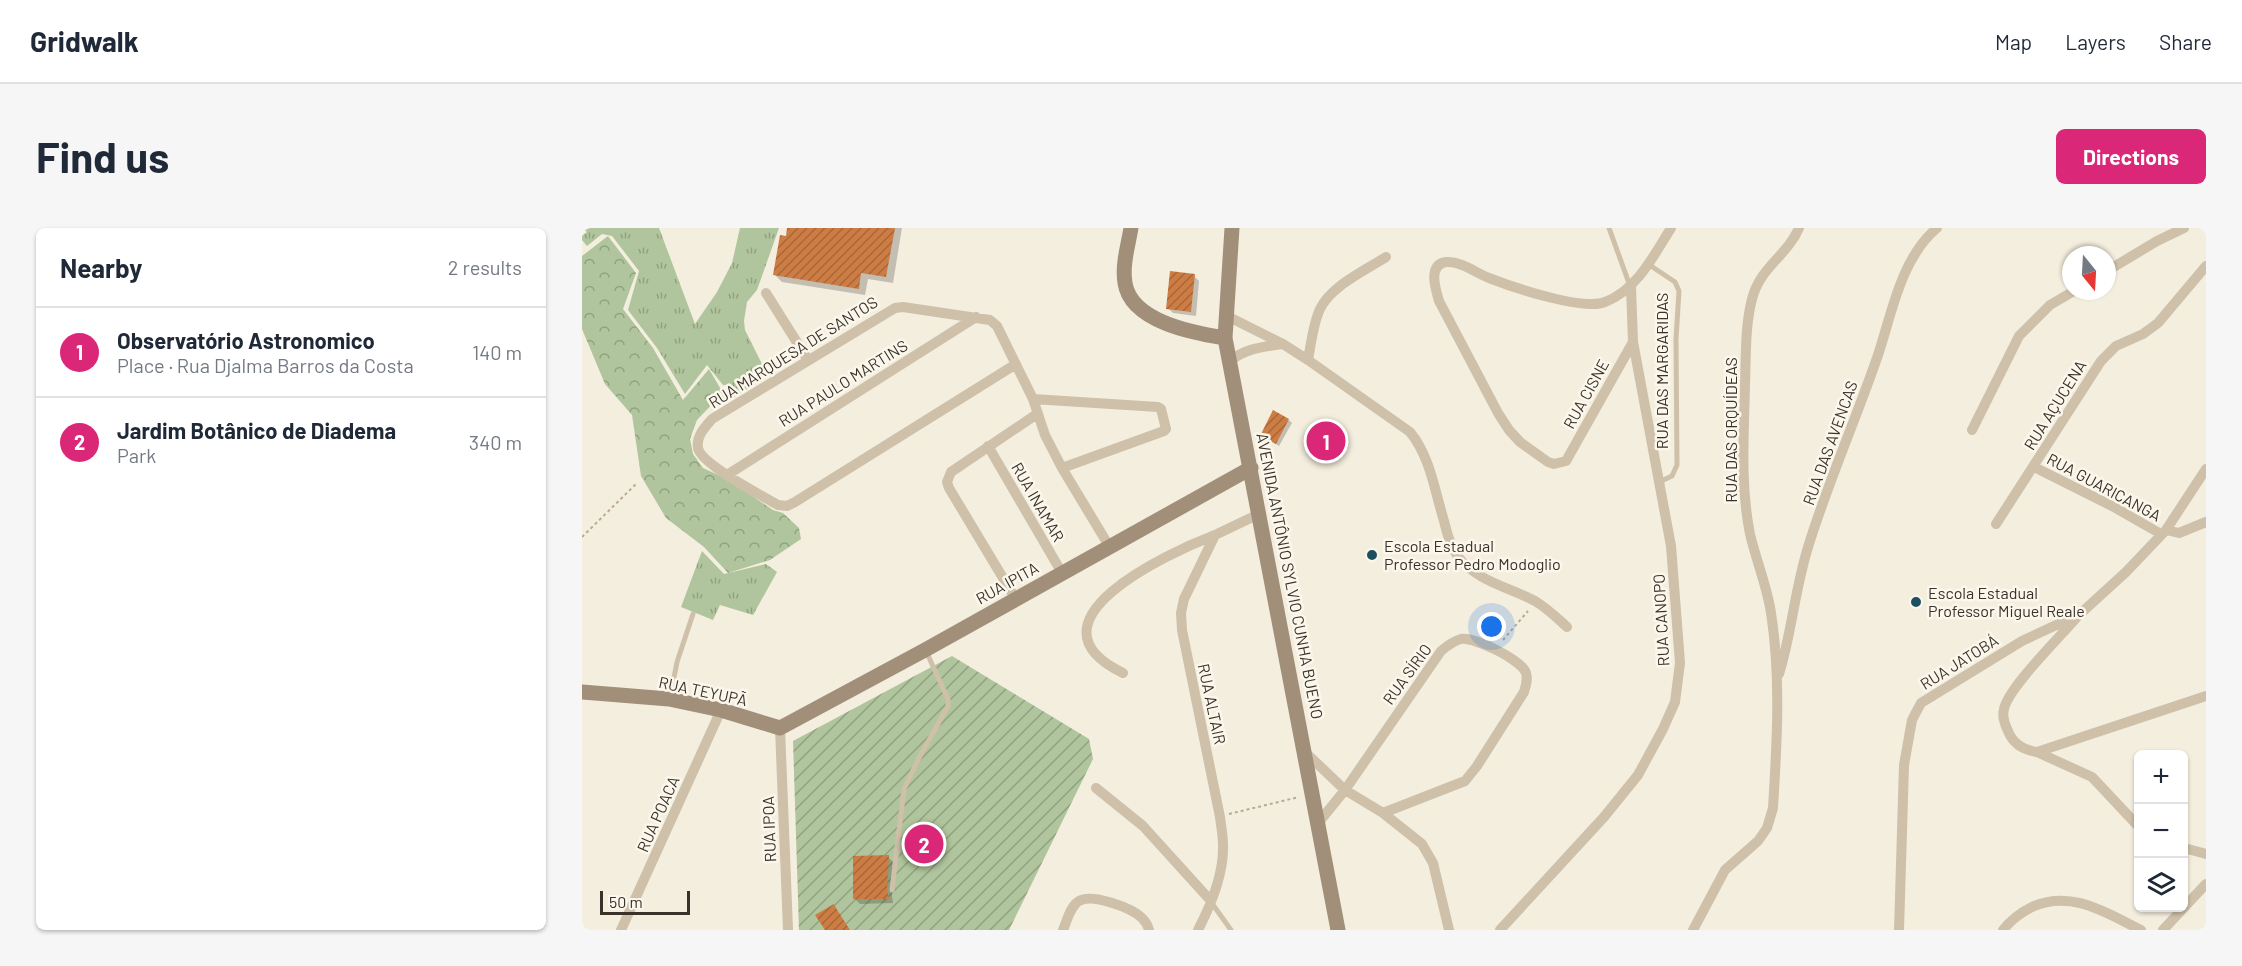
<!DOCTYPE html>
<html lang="en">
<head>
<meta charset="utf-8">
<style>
  body { margin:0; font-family:Barlow,sans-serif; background:#f6f6f7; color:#1f2937 }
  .controls { position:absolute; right:18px; bottom:18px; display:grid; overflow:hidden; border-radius:9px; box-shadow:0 2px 4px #0004 }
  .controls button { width:54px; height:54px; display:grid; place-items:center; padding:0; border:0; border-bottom:2px solid #e0e1e3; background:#fff; color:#1f2937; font:30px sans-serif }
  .compass { position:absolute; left:1480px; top:18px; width:54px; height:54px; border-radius:50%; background:#fff; box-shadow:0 2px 4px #0004; rotate:162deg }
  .scale { position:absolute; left:18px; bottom:15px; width:90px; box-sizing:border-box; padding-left:6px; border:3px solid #3a3229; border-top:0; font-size:16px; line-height:21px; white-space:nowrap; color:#3a3229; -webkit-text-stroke:4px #fbf7ec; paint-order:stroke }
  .you { position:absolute; left:910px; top:399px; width:21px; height:21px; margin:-15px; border:4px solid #fff; border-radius:50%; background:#1a73e8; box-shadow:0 0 0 9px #1a73e833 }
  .badge { display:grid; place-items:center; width:39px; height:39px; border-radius:50%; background:#db2777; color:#fff; font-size:20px; font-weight:700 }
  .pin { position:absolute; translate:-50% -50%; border:3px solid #fff; box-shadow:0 2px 6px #0006 }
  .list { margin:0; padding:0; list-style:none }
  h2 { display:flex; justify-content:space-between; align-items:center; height:78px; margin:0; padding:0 24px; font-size:26px }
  h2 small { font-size:20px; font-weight:400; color:#747a83 }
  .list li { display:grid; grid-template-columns:39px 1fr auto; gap:18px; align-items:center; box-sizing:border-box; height:90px; padding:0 24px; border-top:2px solid #e0e1e3 }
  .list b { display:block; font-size:22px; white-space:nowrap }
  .list p { margin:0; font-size:20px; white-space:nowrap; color:#747a83 }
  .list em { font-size:20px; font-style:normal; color:#747a83 }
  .icon { flex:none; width:33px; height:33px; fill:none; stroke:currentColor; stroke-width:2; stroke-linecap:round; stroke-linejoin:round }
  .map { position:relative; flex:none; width:1624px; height:702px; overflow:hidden; border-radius:9px }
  header { display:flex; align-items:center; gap:36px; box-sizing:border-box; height:84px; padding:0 30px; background:#fff; border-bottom:2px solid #e0e1e3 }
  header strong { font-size:28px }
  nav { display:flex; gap:33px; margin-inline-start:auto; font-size:21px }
  .intro { display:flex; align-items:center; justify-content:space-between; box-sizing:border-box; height:144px; padding:0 36px }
  h1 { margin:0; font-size:42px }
  .button { padding:15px 27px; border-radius:9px; background:#db2777; color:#fff; font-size:21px; font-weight:700 }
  main { display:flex; gap:36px; padding:0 36px }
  aside { flex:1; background:#fff; border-radius:9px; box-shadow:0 2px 4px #0004 }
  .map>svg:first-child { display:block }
  .grass { fill:url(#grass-tufts) }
  .forest { fill:url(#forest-crowns) }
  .garden { fill:url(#garden-furrows) }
  .shadow { fill:#0003 }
  .building { fill:url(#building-hatch) }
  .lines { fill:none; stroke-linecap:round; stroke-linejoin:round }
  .path { stroke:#baaa93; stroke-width:2; stroke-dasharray:3 3; stroke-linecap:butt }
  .lane { stroke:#cec0a9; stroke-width:5 }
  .street { stroke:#cec0a9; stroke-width:10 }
  .secondary { stroke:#a28f7a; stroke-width:15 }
  .poi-dot { fill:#1c4f5f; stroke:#fbf7ec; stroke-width:2 }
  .labels { text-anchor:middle; stroke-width:5; stroke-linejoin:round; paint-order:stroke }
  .street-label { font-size:16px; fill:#3a3229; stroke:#fbf7ec }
  .poi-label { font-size:16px; fill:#3a3229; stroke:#fbf7ec; text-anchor:start }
</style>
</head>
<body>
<header>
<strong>Gridwalk</strong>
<nav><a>Map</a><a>Layers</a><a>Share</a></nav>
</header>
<div class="intro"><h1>Find us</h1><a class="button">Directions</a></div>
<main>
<aside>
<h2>Nearby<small>2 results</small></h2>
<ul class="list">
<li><span class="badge">1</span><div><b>Observatório Astronomico</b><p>Place · Rua Djalma Barros da Costa</p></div><em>140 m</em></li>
<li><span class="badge">2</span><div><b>Jardim Botânico de Diadema</b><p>Park</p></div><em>340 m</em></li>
</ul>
</aside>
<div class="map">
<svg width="1624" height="702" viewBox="0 0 1624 702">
  <defs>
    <pattern id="grass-tufts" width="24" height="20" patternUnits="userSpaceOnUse" patternTransform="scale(1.5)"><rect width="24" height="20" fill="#b0c59d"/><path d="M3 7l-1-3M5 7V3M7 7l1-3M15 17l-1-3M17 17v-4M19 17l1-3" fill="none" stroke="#90a180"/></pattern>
    <pattern id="forest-crowns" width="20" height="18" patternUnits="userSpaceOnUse" patternTransform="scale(1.5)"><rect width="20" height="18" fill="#b0c59d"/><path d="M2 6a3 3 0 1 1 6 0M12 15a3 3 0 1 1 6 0" fill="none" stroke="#90a180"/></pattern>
    <pattern id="garden-furrows" width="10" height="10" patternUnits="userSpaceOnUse" patternTransform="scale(1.5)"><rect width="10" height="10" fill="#b0c59d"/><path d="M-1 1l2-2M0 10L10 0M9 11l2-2" fill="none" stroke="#90a180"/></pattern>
    <pattern id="building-hatch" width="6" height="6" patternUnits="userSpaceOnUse" patternTransform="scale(1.5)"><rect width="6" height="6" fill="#cd7d44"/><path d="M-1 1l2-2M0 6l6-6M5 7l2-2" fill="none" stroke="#a76739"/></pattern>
  </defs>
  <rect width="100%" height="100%" fill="#f4eede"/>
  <path class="grass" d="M1,0H77L113,96L135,64L150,35L158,0H197L175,62L165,74L162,93L163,102L183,142L165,161L130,182L147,157H141L125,137L103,166L75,120L46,82L57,43L30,8L20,6L5,18L0,12V8L5,4Z
    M120,323L142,346L184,336L195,344L171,387L138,377L131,392L99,379Z"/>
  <path class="forest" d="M26,8L54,45L41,81L71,120L101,172L127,141L141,165L115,192L108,211L111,226L121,240L145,251L191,282L201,285L217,300L219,311L188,332L146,345L122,319L84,290L59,248L50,187L23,156L0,101V28Z"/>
  <path class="garden" d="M370,428L507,511L511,531L427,702H217L211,513Z"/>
  <path class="shadow" d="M207,0H320L311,55L286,51L283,67L200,54L193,47Z
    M612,48L617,53L614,88L591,85L586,80Z
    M707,192L710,195L697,218L680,207Z
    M745,207L752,212L754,217L753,221L747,223L738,214L739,209Z
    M306,629L311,634L310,668L311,675L278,676L273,671Z"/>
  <path class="building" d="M205,0H313L304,49L279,45L277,61L191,47L198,7L204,8Z
    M588,43L613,46L609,84L584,81Z
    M691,182L707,191L694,216L678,208Z
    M736 213a8 8 0 1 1 16 0a8 8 0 1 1-16 0Z
    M307,627L305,662L307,671H271V628Z
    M252,676L254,680L268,702H243L233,687Z"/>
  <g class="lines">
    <path class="path" d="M0,309L54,256
      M921,412L946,383
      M647,586L717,569"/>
    <path class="lane" d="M1027,0L1048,58
      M1066,36L1093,54L1097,63L1094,111L1095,237L1090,248L1077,254
      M88,470L95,434L111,386
      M310,662L322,561L337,530L366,478V471L344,423
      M629,674L649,702"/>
    <path class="street" d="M1525,43L1575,13L1602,0
      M184,65L226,132
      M643,87L701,116L726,132L828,204C848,228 853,264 862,293C865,305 868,317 875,327C893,353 927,359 953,373C965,380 975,390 985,399
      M1051,114L984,233L972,236L966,234L938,214L927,202L916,185L857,73C854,62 845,37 864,34C879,33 894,45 907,50C930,59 1001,83 1023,74C1055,62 1072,27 1089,0
      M726,132C729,116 731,96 738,81C749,58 782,43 804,29
      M648,133C664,120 681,119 700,116
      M434,136L213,274L205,278L196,277C180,268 119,236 116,220C114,208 123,199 130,191L313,80L321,79L408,92L415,98L451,171L463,207L480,240L527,318
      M451,171L576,179L579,181L584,201L582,203L480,240
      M1390,202L1437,108L1468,77L1492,63
      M406,218L480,345
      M1452,239L1530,278L1579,306
      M145,247L394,89
      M1414,296L1519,133L1534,118L1561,106L1576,95L1624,38
      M1584,302L1597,305L1624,294
      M433,370L367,260L365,254L369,244L455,186
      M1495,389C1479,408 1426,460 1422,481C1420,488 1423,497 1426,503C1431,516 1441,522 1455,524L1624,468
      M541,445C436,394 586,325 633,307
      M1197,446C1210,404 1213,359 1227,316C1247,252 1274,191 1296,127C1310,85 1319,30 1355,0
      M198,500L206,702
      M723,524L763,562L801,585L840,616L851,635L867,702
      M1455,524L1510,549L1556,598
      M514,560L561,598L629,673
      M737,594L763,562L859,423C865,418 871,413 879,411C893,409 940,432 944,445C946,452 944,457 942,464L895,538L883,553L801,585
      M1602,620L1624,626
      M39,702L139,482
      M481,702C485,693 488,678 497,673C510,665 550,680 560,690C563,693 566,698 567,702
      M616,702C629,677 642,645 641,617C641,607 639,598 638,589L600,402L599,385L602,371L633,307L677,286
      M918,702L1022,589L1056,547L1081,501L1093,474L1098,435L1089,318L1051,114L1049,59
      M1111,702L1143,642L1176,613L1185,600L1191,580C1195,515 1199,449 1189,385C1185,358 1174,332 1168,306C1158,256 1162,207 1163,156C1164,128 1163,98 1170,71C1178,39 1205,28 1217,0
      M1317,702L1322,537L1330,492L1339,475L1440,413L1498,386L1544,344L1584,302L1624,241
      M1421,702C1429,692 1438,685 1450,679C1489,661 1524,685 1559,702
      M1581,702L1624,656"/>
    <path class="secondary" d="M549,0C546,18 540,37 543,55C549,94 612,105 643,110
      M650,0L643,110L756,702
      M0,464L87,471L139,482L198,500L343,422L669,240"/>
  </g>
  <g class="poi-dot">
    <circle cx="790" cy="327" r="6"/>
    <circle cx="1334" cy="374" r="6"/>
  </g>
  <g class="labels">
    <g class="street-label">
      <text transform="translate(211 124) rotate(-32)" y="6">RUA MARQUESA DE SANTOS</text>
      <text transform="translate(1080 143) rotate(-90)" y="6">RUA DAS MARGARIDAS</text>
      <text transform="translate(261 155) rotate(-32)" y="6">RUA PAULO MARTINS</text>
      <text transform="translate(1004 166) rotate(-61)" y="6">RUA CISNE</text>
      <text transform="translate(1473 177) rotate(-58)" y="6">RUA AÇUCENA</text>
      <text transform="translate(1149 202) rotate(-90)" y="6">RUA DAS ORQUÍDEAS</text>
      <text transform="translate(1248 215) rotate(-70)" y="6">RUA DAS AVENCAS</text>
      <text transform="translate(1522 259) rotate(28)" y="6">RUA GUARICANGA</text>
      <text transform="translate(456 274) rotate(60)" y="6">RUA INAMAR</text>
      <text transform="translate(708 348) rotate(79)" y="6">AVENIDA ANTÔNIO SYLVIO CUNHA BUENO</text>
      <text transform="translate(425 355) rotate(-29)" y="6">RUA IPITA</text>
      <text transform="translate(1079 392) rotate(-93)" y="6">RUA CANOPO</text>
      <text transform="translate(1377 434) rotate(-32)" y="6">RUA JATOBÁ</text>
      <text transform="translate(825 446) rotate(-54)" y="6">RUA SÍRIO</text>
      <text transform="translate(121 463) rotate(12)" y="6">RUA TEYUPÃ</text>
      <text transform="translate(630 476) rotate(78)" y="6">RUA ALTAIR</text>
      <text transform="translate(76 586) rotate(-66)" y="6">RUA POACA</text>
      <text transform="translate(187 601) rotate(-92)" y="6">RUA IPOA</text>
    </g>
    <g class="poi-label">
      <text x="802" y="324">Escola Estadual<tspan x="802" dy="18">Professor Pedro Modoglio</tspan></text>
      <text x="1346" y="371">Escola Estadual<tspan x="1346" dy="18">Professor Miguel Reale</tspan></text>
    </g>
  </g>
</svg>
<div class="controls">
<button>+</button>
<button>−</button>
<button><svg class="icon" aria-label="layers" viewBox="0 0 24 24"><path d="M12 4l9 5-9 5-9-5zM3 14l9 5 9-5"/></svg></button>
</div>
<svg class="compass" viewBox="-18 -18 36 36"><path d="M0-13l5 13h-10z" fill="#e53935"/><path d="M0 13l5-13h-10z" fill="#747a83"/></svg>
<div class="scale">50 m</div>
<div class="you"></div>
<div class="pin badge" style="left:744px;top:213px">1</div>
<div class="pin badge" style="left:342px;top:616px">2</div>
</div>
</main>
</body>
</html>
